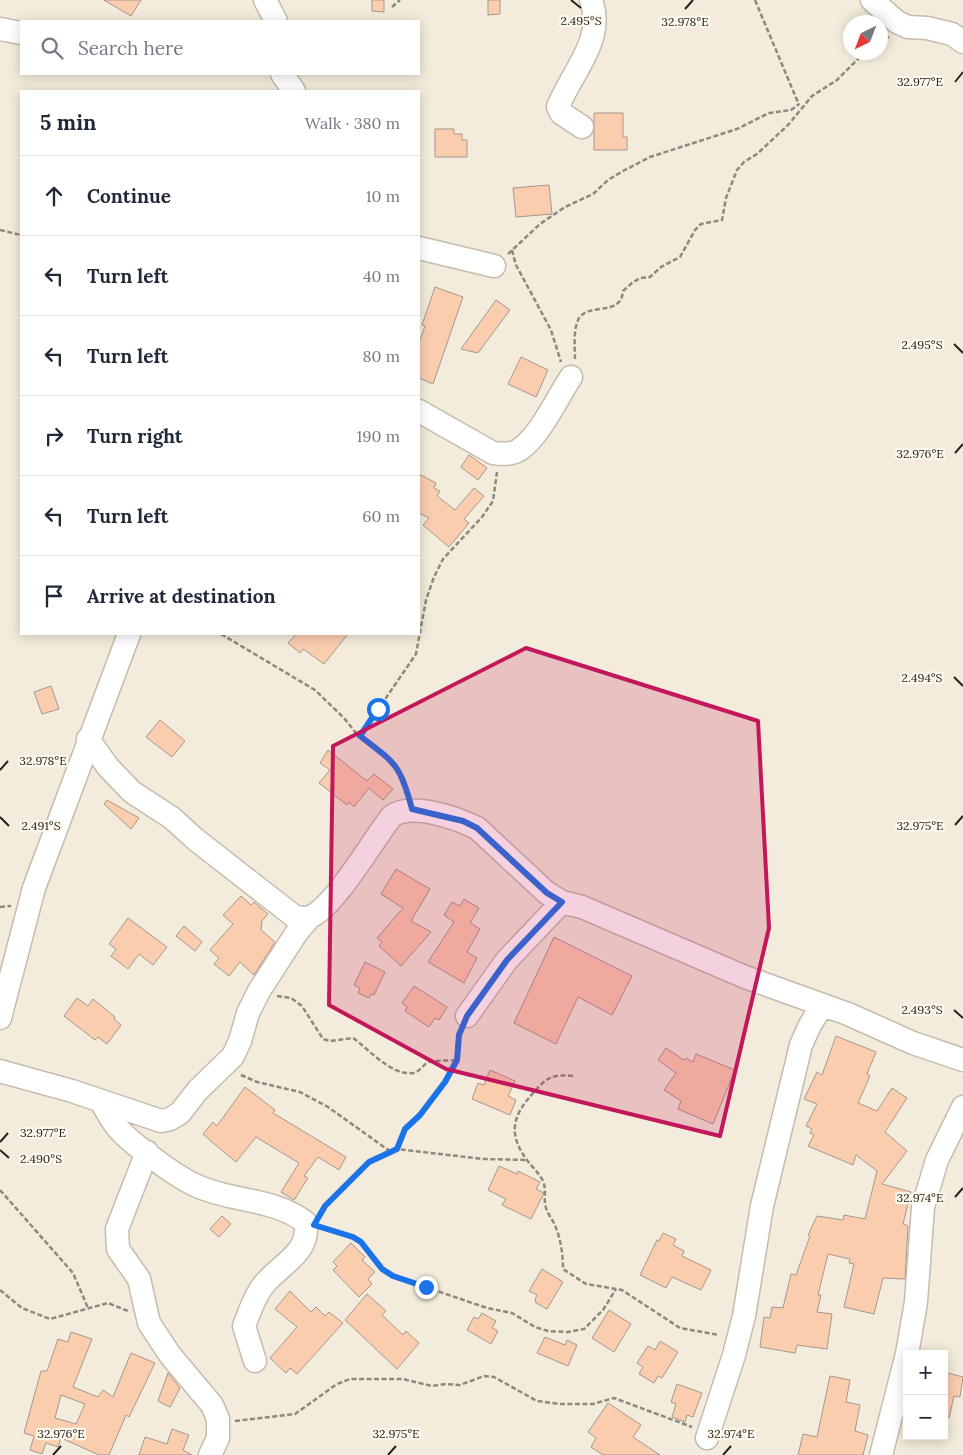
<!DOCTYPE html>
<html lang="en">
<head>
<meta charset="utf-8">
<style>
  body { margin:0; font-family:Lora,serif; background:#f2f2f3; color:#1f2937 }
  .controls { position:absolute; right:15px; bottom:15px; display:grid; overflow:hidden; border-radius:0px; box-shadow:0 2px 12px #0003 }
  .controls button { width:45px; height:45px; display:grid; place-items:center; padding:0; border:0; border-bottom:1px solid #e0e1e3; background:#fff; color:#1f2937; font:25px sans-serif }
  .compass { position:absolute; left:843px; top:15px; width:45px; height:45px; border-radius:50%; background:#fff; box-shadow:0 2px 12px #0003; rotate:222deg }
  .stop { position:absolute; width:15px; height:15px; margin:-11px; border:4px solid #1a73e8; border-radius:50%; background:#fff }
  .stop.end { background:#1a73e8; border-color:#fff; box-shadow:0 1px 5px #0008 }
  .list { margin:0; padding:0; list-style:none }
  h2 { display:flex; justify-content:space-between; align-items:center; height:65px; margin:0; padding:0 20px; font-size:21px }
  h2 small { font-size:16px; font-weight:400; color:#747a83 }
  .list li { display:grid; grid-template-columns:32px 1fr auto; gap:15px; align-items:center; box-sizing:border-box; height:80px; padding:0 20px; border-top:1px solid #e0e1e3 }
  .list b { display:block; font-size:19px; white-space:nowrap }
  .list em { font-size:16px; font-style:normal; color:#747a83 }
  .icon { flex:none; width:28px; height:28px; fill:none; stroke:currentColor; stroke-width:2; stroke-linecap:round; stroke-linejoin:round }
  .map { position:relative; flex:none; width:963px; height:1455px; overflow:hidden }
  .search { position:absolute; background:#fff; box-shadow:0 2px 12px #0003; left:20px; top:20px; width:400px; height:55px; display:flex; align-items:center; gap:12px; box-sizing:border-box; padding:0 18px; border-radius:0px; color:#747a83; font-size:19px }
  .panel { position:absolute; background:#fff; box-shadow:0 2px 12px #0003; left:20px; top:90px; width:400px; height:545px; border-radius:0px }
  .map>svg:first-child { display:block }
  .building { fill:#facdaf; stroke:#a6978d; fill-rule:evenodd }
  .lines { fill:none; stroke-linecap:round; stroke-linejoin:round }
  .minor-casing { stroke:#c5bcad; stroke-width:25 }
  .path { stroke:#8e897e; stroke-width:2.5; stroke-dasharray:5 2.5; stroke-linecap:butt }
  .minor { stroke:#fff; stroke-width:22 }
  .route { stroke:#1a73e8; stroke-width:6 }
  .marked { fill:#c2185b; fill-opacity:0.2; stroke:#c2185b; stroke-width:4; stroke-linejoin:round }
  .ticks { fill:none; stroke:#25221c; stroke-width:2 }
  .ticks-label { font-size:12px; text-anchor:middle; fill:#25221c; stroke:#fef9ef; stroke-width:4.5; stroke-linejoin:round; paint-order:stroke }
</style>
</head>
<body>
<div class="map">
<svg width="963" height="1455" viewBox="0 0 963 1455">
  <rect width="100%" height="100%" fill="#f3ebdb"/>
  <path class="building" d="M104,0H141L131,16Z
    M372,0H384V12L372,11Z
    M488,0H500V14L488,15Z
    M594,113H623V137H627V150H594Z
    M435,129H454V134H462V140H467V157H435Z
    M549,185L552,214L516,217L513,188Z
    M435,287L463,297L433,384L419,378V343L425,326L422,325Z
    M496,300L510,310L478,353L461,349Z
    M521,357L548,370L536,397L508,384Z
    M469,455L487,468L478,480L461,467Z
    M419,474L436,483L434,488L440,491L437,496L455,510L474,488L484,496L464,519L469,523L449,547L423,525L429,518L419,513Z
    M296,634H348L324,664L303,649L300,653L288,643Z
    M51,686L59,709L42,714L34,692Z
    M160,720L185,741L172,757L146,737Z
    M328,750L367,781L374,774L393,789L383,800L369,788L354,807L349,802L347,805L319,783L330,770L320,763Z
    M107,800L139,818L131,829L104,804Z
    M396,869L430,889L411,921L431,932L401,966L379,946L382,942L377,938L403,908L381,894Z
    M241,896L251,905L254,902L268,914L262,921L261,930L275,942L254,975L240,962L229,976L214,964L219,958L210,950L233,924L223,915Z
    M464,899L479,908L470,923L480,929L467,952L477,958L464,983L428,962L454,922L444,915L452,902L460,906Z
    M128,918L167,947L153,965L139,954L128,969L111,956L116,949L109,944Z
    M184,926L202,942L195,951L176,936Z
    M554,937L632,976L612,1015L578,997L556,1044L514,1023Z
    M365,962L385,972L374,995L371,994L369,998L358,993L360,988L354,985Z
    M414,986L447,1007L439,1020L435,1018L429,1027L405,1011L407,1007L402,1003Z
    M77,998L88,1006L93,999L115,1017L114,1019L121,1025L107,1044L98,1037L95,1040L64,1016Z
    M836,1036L876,1052L867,1074L870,1076L858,1103L877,1111L892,1088L907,1098L885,1132L907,1151L882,1184L911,1192L903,1224L908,1226L905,1279L883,1278L874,1314L844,1307L854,1264L849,1263L850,1259L828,1254L818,1295H821L817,1312L832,1314L827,1349L797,1345L795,1353L760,1347L764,1317L770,1318L772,1307L783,1308L791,1274L796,1275L810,1236L808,1235L817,1216L843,1220L844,1215L865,1219L877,1171L856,1155L853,1165L808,1146L814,1135L810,1133L812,1129L806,1126L817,1104L804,1099L817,1072L822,1075Z
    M666,1048L684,1060L686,1058L693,1062L696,1054L735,1070L713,1124L678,1109L681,1101L664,1090L676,1073L658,1060Z
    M490,1070L515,1081L508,1096L516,1100L510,1115L472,1099L478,1083L484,1085Z
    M245,1087L275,1110L273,1113L346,1157L339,1170L318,1157L304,1176L308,1178L294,1200L281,1192L299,1163L256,1137L236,1162L212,1142L203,1134L213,1122L217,1126Z
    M499,1166L517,1174L518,1171L540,1182L536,1189L544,1193L531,1219L502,1205L506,1199L488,1190Z
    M222,1216L231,1224L219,1237L210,1229Z
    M663,1233L676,1239L673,1245L684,1251L682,1256L711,1270L701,1290L672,1277L666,1288L640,1275L657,1240L659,1241Z
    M351,1243L365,1257L362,1260L375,1272L368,1279L372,1284L359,1297L333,1270L337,1266L333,1262Z
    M542,1269L563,1282L547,1309L536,1303L535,1299L537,1295L529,1291Z
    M290,1291L311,1312L316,1307L325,1316L329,1312L343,1323L297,1374L290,1368L286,1373L270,1358L297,1327L275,1309Z
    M367,1294L386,1311L382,1315L403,1335L406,1331L419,1343L397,1369L345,1320Z
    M609,1310L631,1324L614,1352L592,1338Z
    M482,1313L496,1321L492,1328L498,1331L491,1344L467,1330L474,1317L478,1319Z
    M71,1332L92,1339L73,1387L98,1397L103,1390L113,1397L131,1353L155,1363L129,1417L126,1415L109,1455H99L61,1438L58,1447L46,1443L42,1454L30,1450L34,1436L24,1433L41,1371H47L58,1339L68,1342ZM61,1395L85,1404L76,1424L55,1418Z
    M545,1337L565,1345L567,1340L577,1345L568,1366L537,1353Z
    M660,1341L678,1352L662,1378L658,1376L654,1383L639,1374L643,1367L637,1363L648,1346L655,1350Z
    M944,1372L963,1377L960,1397L954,1396L949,1418H944Z
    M168,1373L180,1388L170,1407L158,1401Z
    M830,1376L850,1380L846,1402L860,1405L855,1431L868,1435L863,1455H798L803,1434L817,1437Z
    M677,1384L702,1393L693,1417L687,1415L685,1422L672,1417L676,1404L671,1402Z
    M608,1403L641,1425L633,1437L660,1455H603L591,1447L596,1438L588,1432Z
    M172,1429L189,1435L183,1450L192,1455H139L145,1437L167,1444Z"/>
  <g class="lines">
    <g class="minor-casing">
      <path id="minor" d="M265,0L276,21
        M872,0L897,22L908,27L927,28L952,34L963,42
        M0,29L21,33
        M282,74L294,91
        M582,127L561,113L558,107C571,73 606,39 591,0
        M419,248L494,266
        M419,411L493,453C502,454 511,455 519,450C540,436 557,398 571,377
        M88,739L108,767L132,792L172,818L195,839L295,917C300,917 306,919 310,917C335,907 374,838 392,816C412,802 456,818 477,828L547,893L562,902L582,907L745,977L848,1014L913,1043L963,1060
        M467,1016L507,960L562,902
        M0,1018L34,888L129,634
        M0,1071L72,1091L161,1121L170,1119L180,1113L198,1090L233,1056L240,1041L248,1013L259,991L297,932L309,918
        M101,1101C106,1110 111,1120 117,1127C130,1143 178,1178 197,1186C232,1202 274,1198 305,1222C312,1253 278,1265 262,1287C254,1298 249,1313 244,1326L255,1361
        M147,1152L117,1229L118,1249L139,1279L149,1323L170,1355L212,1405L218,1419V1438L210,1455
        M907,1354L916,1302L923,1207L937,1160L963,1107
        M707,1438L734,1355L744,1316L762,1206L801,1045L810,1025L822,1006
        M881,1455L907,1354"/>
    </g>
    <path class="path" d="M755,0L799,105
      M392,7L400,0
      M880,41L889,37
      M0,230L21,235
      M512,250L516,265L551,330L561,362
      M508,254L540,224L565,207L593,194L608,180L623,171L650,157L737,129L769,113L791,110L799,104
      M575,359C575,347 573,332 578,320C587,301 621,318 623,291L632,283L640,278L650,277L661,267L680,257L695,230L701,224L722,220L726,198L737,170L744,162L757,154L788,125L812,96L837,80L865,52
      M221,634L315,690L344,718L356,733L393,761L404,779L408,793
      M360,736L416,654L426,600L434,577L443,559L482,517L493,501L497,472
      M0,907L11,906
      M277,996L291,998L302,1006L323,1039L330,1041L353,1038C369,1049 391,1076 413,1073C420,1072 423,1064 429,1062C437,1060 448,1061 457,1060
      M241,1075L257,1082L300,1092L328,1107L391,1152
      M573,1076C553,1074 547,1077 534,1092C513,1115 507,1133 527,1160C532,1167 539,1173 543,1181C547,1190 543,1199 546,1208C548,1215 554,1221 556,1228C561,1240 563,1256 563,1269L586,1284L622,1290L680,1328L719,1335
      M397,1149L405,1129L420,1115L445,1082L457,1060L456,1049L460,1033
      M0,1190L73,1273L88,1308
      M321,1213L325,1206L369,1162L397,1149L483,1159L527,1160
      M324,1228C333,1231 345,1233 354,1237C370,1246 378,1266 393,1276L487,1308L512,1313L535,1327L548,1331L568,1332L584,1329L603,1310L616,1289
      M0,1290L22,1308L50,1319L108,1303L128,1311
      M235,1421L295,1414L337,1384L350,1379H403L432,1386L446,1384L460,1385L484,1376L494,1377L537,1401L559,1404H593L614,1398L692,1427"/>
    <use href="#minor" class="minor"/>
  </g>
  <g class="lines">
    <path class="route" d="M378,709L360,736C396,764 400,764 412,809L463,821L477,828L547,893L562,902L507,960L467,1016L459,1035L457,1060L445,1082L420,1115L405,1129L397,1149L369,1162L325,1206L314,1225L353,1237L361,1242L382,1269L393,1276L426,1287"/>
  </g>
  <path class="marked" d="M526,648L758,721L769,928L720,1136L446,1069L329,1005L333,746Z"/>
  <path class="ticks" d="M571,0L581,8M685,9L693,0M955,82L963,72M954,344L963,353M955,453L963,444M954,677L963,686M0,770L8,761M0,817L9,826M955,825L963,816M954,1010L963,1018M0,1142L8,1133M0,1150L9,1158M955,1197L963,1188M53,1455L61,1446M388,1455L396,1446M723,1455L731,1446"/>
  <g class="ticks-label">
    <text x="581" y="25">2.495°S</text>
    <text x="685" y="26">32.978°E</text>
    <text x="920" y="86">32.977°E</text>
    <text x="922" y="349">2.495°S</text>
    <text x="920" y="458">32.976°E</text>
    <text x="922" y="682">2.494°S</text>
    <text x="43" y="765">32.978°E</text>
    <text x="920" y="830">32.975°E</text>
    <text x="41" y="830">2.491°S</text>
    <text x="922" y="1014">2.493°S</text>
    <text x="43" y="1137">32.977°E</text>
    <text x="41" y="1163">2.490°S</text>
    <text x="920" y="1202">32.974°E</text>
    <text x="61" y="1438">32.976°E</text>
    <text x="396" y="1438">32.975°E</text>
    <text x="731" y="1438">32.974°E</text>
  </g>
</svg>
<div class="controls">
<button>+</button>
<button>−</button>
</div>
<svg class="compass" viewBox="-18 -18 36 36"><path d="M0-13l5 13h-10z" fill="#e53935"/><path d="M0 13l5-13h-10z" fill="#747a83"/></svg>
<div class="stop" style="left:378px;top:709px"></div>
<div class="stop end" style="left:426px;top:1287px"></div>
<div class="search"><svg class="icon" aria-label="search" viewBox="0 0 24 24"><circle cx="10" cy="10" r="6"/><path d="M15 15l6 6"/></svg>Search here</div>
<section class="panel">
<h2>5 min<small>Walk · 380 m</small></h2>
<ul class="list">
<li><svg class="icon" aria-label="ahead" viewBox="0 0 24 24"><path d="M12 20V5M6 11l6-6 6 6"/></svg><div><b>Continue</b></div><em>10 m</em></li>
<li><svg class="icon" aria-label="left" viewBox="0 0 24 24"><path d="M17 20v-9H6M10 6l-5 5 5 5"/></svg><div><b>Turn left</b></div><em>40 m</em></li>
<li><svg class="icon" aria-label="left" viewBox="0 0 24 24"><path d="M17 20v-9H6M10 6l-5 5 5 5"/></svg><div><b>Turn left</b></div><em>80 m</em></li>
<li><svg class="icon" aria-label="right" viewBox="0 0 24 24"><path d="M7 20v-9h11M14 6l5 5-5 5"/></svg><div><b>Turn right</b></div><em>190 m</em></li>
<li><svg class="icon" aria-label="left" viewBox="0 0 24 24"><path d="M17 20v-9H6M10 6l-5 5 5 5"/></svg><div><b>Turn left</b></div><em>60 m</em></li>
<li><svg class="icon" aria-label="arrive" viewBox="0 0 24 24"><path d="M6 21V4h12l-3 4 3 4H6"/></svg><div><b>Arrive at destination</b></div></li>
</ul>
</section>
</div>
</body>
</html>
